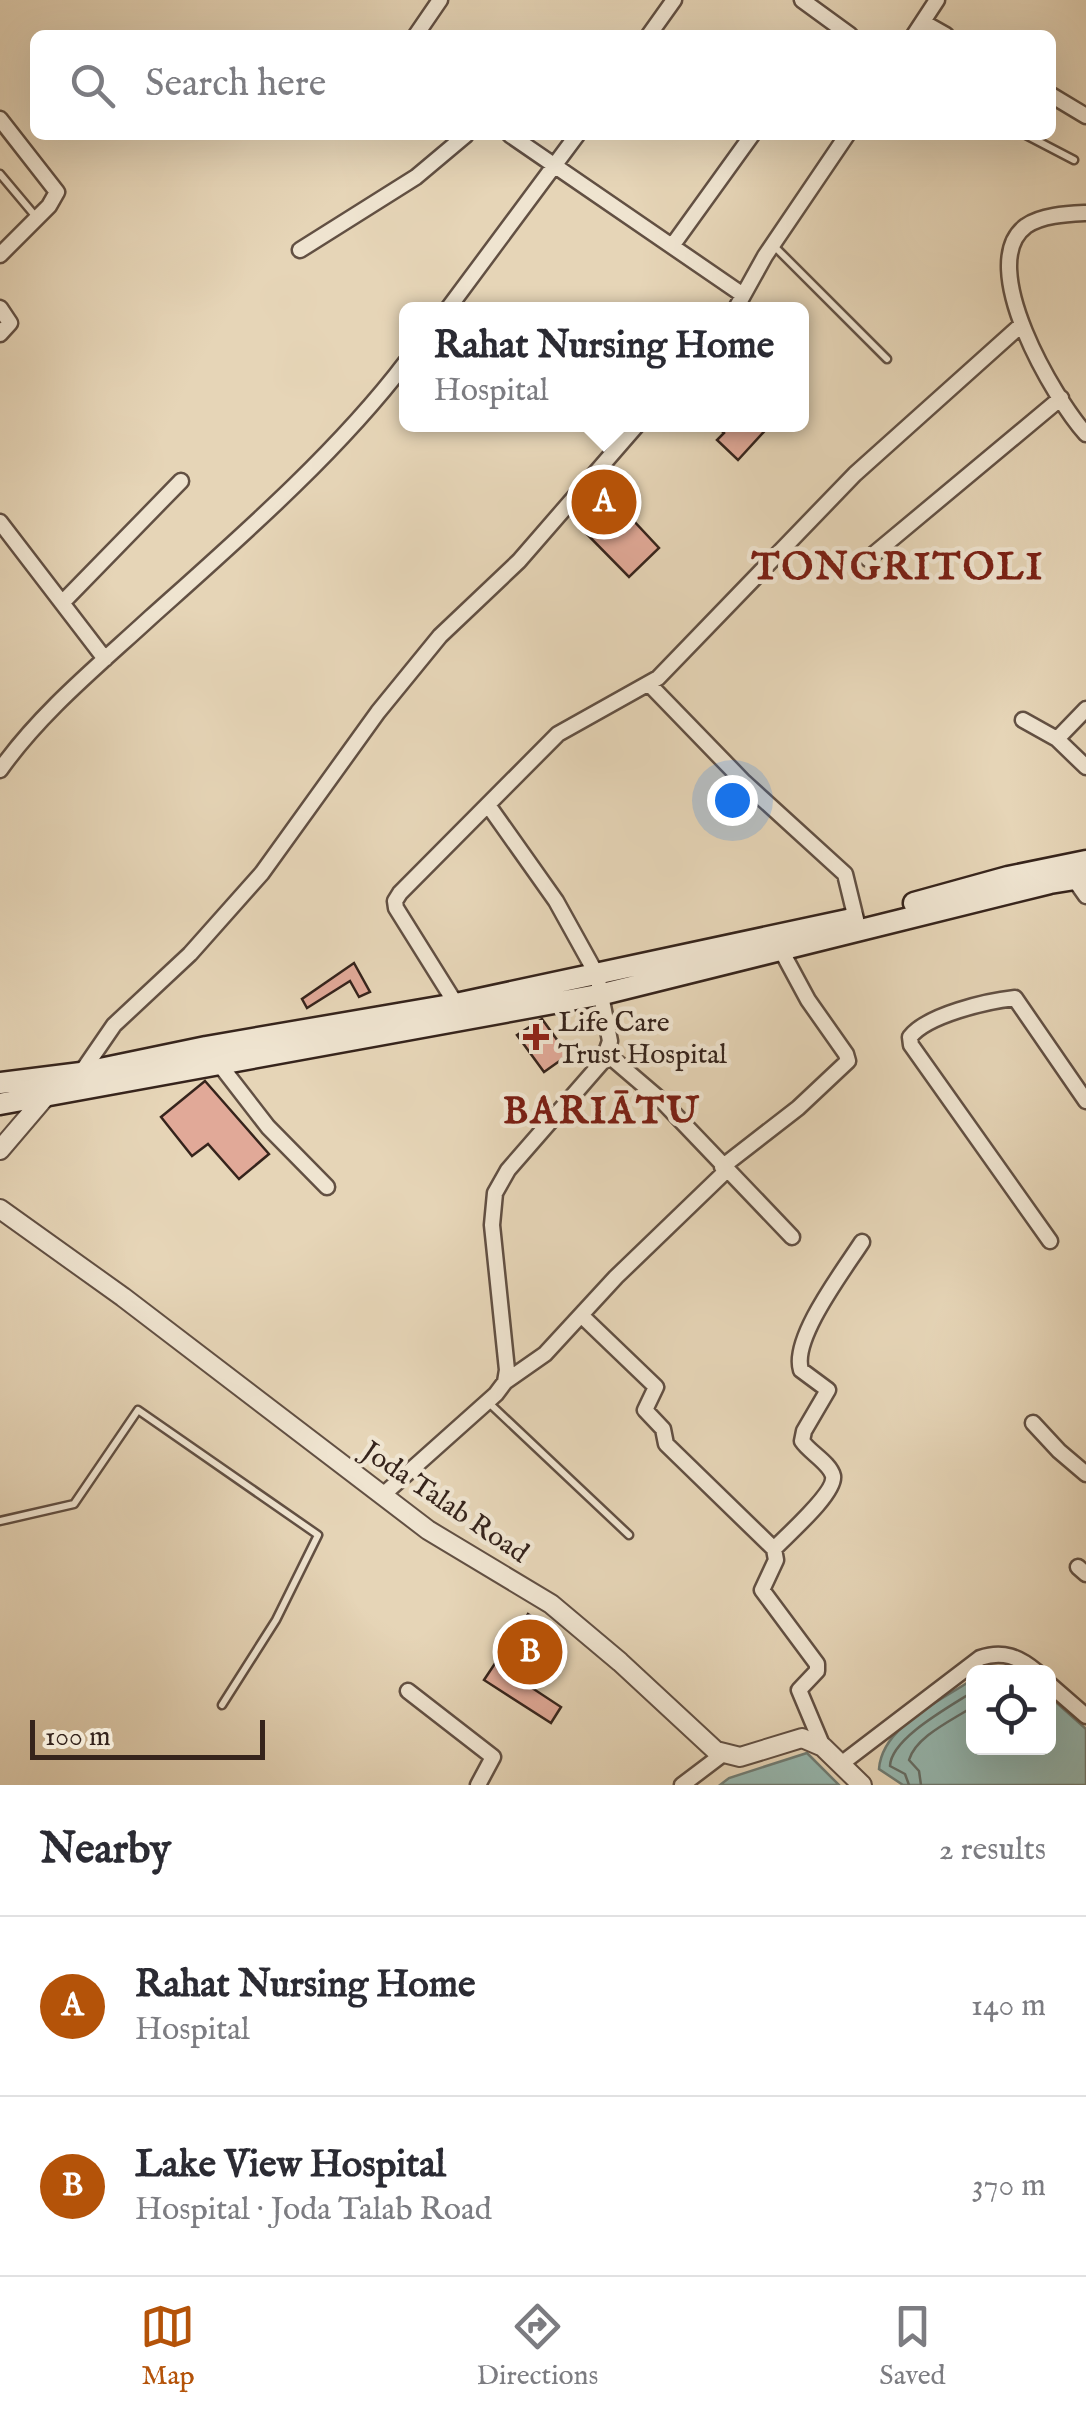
<!DOCTYPE html>
<html lang="en">
<head>
<meta charset="utf-8">
<style>
  body { margin:0; font-family:"IM FELL English",serif; background:#f7f7f7; color:#2b2b33 }
  .controls { position:absolute; right:30px; bottom:30px; display:grid; overflow:hidden; border-radius:15px; box-shadow:0 10px 40px #0002 }
  .controls button { width:90px; height:90px; display:grid; place-items:center; padding:0; border:0; border-bottom:2px solid #e1e1e2; background:#fff; color:#2b2b33; font:50px sans-serif }
  .scale { position:absolute; left:30px; bottom:25px; width:235px; box-sizing:border-box; padding-left:10px; border:5px solid #36241c; border-top:0; font-size:28px; line-height:35px; white-space:nowrap; color:#36241c; -webkit-text-stroke:8px #efe4d0; paint-order:stroke }
  .you { position:absolute; left:732px; top:800px; width:35px; height:35px; margin:-25px; border:8px solid #fff; border-radius:50%; background:#1a73e8; box-shadow:0 0 0 15px #1a73e833 }
  .badge { display:grid; place-items:center; width:65px; height:65px; border-radius:50%; background:#b45309; color:#fff; font-size:32px; font-weight:700 }
  .pin { position:absolute; translate:-50% -50%; border:5px solid #fff; box-shadow:0 2px 10px #0006 }
  .popup { position:absolute; left:399px; top:302px; width:410px; height:130px; box-sizing:border-box; display:grid; place-content:center; border-radius:15px; background:#fff; filter:drop-shadow(0 2px 8px #0005); font-size:32px; white-space:nowrap; color:#7c7c81 }
  .popup b { font-size:38px; color:#2b2b33 }
  .popup::after { content:''; position:absolute; left:50%; top:100%; margin-left:-20px; border:20px solid transparent; border-top-color:#fff }
  .list { margin:0; padding:0; list-style:none }
  h2 { display:flex; justify-content:space-between; align-items:center; height:130px; margin:0; padding:0 40px; font-size:42px }
  h2 small { font-size:32px; font-weight:400; color:#7c7c81 }
  .list li { display:grid; grid-template-columns:65px 1fr auto; gap:30px; align-items:center; box-sizing:border-box; height:180px; padding:0 40px; border-top:2px solid #e1e1e2 }
  .list b { display:block; font-size:38px; white-space:nowrap }
  .list p { margin:0; font-size:32px; white-space:nowrap; color:#7c7c81 }
  .list em { font-size:32px; font-style:normal; color:#7c7c81 }
  .icon { flex:none; width:55px; height:55px; fill:none; stroke:currentColor; stroke-width:2; stroke-linecap:round; stroke-linejoin:round }
  .map { position:relative; flex:none; width:1086px; height:1785px; overflow:hidden }
  .search { position:absolute; background:#fff; box-shadow:0 10px 40px #0002; left:30px; right:30px; top:30px; height:110px; display:flex; align-items:center; gap:25px; box-sizing:border-box; padding:0 35px; border-radius:15px; color:#7c7c81; font-size:38px }
  .sheet { height:490px; background:#fff }
  nav { display:flex; justify-content:space-around; align-items:center; box-sizing:border-box; height:140px; border-top:2px solid #e1e1e2; background:#fff; font-size:28px; color:#7c7c81 }
  nav a { display:grid; justify-items:center; gap:5px }
  nav .on { color:#b45309 }
  .map>svg:first-child { display:block }
  .water { fill:#96b8b0; stroke:#707d75; stroke-width:2.5 }
  .lines { fill:none; stroke-linecap:round; stroke-linejoin:round }
  .shore { stroke:#666e66; stroke-width:2.5 }
  .building { fill:#e1a998; stroke:#36241c; stroke-width:2.5 }
  .service-casing { stroke:#625043; stroke-width:11 }
  .minor-casing { stroke:#625043; stroke-width:19 }
  .tertiary-casing { stroke:#625043; stroke-width:22 }
  .secondary-casing { stroke:#36241c; stroke-width:25 }
  .service { stroke:#efe4d0; stroke-width:6 }
  .minor { stroke:#efe4d0; stroke-width:14 }
  .tertiary { stroke:#efe4d0; stroke-width:18 }
  .secondary { stroke:#efe4d0; stroke-width:20 }
  .poi-dot { fill:#8f2418; stroke:#efe4d0; stroke-width:4 }
  .labels { text-anchor:middle; stroke-width:9; stroke-linejoin:round; paint-order:stroke }
  .poi-label { font-size:28px; fill:#36241c; stroke:#efe4d0; text-anchor:start }
  .street-label { font-size:28px; fill:#36241c; stroke:#efe4d0 }
  .district-label { font-size:38px; font-weight:bold; letter-spacing:2.5px; fill:#7a1f14; stroke:#efe4d0 }
</style>
</head>
<body>
<div class="map">
<svg width="1086" height="1785" viewBox="0 0 1086 1785">
  <rect width="100%" height="100%" fill="#e6d5b7"/>
  <filter id="stains"><feTurbulence type="fractalNoise" baseFrequency=".002" numOctaves="4"/><feColorMatrix values="0 0 0 0 .2 0 0 0 0 .09 0 0 0 0 .02 0 0 0 .5 -.17"/></filter>
  <radialGradient id="worn" r=".72"><stop offset=".6" stop-color="#630" stop-opacity="0"/><stop offset="1" stop-color="#630" stop-opacity=".3"/></radialGradient>
  <path class="water" d="M973,1679L974,1748H1048L1049,1696L1086,1729V1785H903L879,1769C882,1726 941,1701 973,1679Z
    M807,1753L839,1785H720L729,1778Z"/>
  <g class="lines">
    <path class="shore" d="M909,1785L905,1774L890,1766C891,1738 951,1706 974,1691
      M921,1785L919,1771L909,1760C916,1736 953,1720 974,1706"/>
  </g>
  <path class="building" d="M715,424H771L738,460L717,440L724,433Z
    M603,488L659,548L629,577L572,519Z
    M354,963L370,992L359,997L350,981L307,1008L302,999Z
    M542,1019L568,1055L544,1072L517,1035Z
    M205,1081L269,1154L239,1179L208,1144L192,1156L161,1117Z
    M528,1614L562,1636L529,1686L561,1707L551,1723L484,1680Z"/>
  <g class="lines">
    <g class="service-casing">
      <path id="service" d="M1026,135L1074,160
        M0,174L37,218
        M774,246L887,359
        M488,1402L629,1535
        M0,1521L74,1504L138,1410L318,1535L276,1620L222,1705"/>
    </g>
    <g class="minor-casing">
      <path id="minor" d="M802,0L850,35
        M923,22L946,35
        M416,35L440,0
        M649,35L674,0
        M914,35L937,0
        M1051,95L1086,116
        M0,119L57,192L49,206L0,255
        M510,135L743,295
        M1086,213C1067,214 1042,215 1026,226C974,264 1055,400 1086,434
        M672,246L752,135
        M300,250L416,177L466,135
        M0,308L10,323L0,334
        M447,310L577,135
        M735,310L765,256L847,135
        M0,522L105,659
        M868,559L1061,398
        M62,603L181,481
        M649,684L744,782L845,874L856,919
        M1023,720L1057,739L1086,767
        M1057,739L1086,709
        M0,770C41,712 99,665 151,617C237,540 337,453 406,362
        M1074,879L1086,896
        M456,1004L396,908L395,901L400,893L558,734L658,678L855,474L1020,326
        M607,1054L662,1101L792,1237
        M220,1065L268,1127L327,1187
        M81,1073L114,1025L190,954L262,873L378,712L440,636L519,561L638,424
        M722,1167L798,1108L848,1061L846,1054L808,1000L781,950
        M1050,1241L911,1045L910,1037C927,1015 987,1001 1015,998L1086,1101
        M581,1315L656,1387L645,1410L663,1429L666,1444L774,1549L776,1560L762,1590L817,1664V1671L799,1690L823,1747
        M505,1382L545,1354L616,1277L726,1171
        M1033,1423L1059,1451L1086,1474
        M384,1494L496,1394L505,1382L507,1370L492,1225L495,1193L508,1170L603,1061L610,1041L597,975L556,901L488,805
        M774,1549C786,1536 836,1493 833,1476C830,1463 809,1452 802,1441L804,1431L828,1390L801,1370C791,1339 844,1270 862,1242
        M1078,1567L1086,1574
        M1048,1683L1086,1716
        M408,1691L493,1757L478,1785
        M841,1764L980,1658C1003,1650 1019,1657 1037,1672
        M682,1785L723,1754"/>
    </g>
    <g class="tertiary-casing">
      <path id="tertiary" d="M0,1150L46,1096L48,1087
        M0,1209L123,1297L428,1530L551,1604L620,1662L716,1751L740,1757L802,1738L823,1747L862,1785"/>
    </g>
    <g class="secondary-casing">
      <path id="secondary" d="M914,903L1008,877L1086,861
        M0,1083L81,1073L206,1047L456,1004L852,919
        M0,1104L603,994L1050,883L1086,877"/>
    </g>
    <use href="#service" class="service"/>
    <use href="#minor" class="minor"/>
    <use href="#tertiary" class="tertiary"/>
    <use href="#secondary" class="secondary"/>
  </g>
  <path class="poi-dot" d="M531 1022h10v10h10v10h-10v10h-10v-10h-10v-10h10z"/>
  <g class="labels">
    <g class="poi-label">
      <text x="558" y="1031">Life Care<tspan x="558" dy="32">Trust Hospital</tspan></text>
    </g>
    <g class="street-label">
      <text transform="translate(446 1501) rotate(34)" y="10">Joda Talab Road</text>
    </g>
    <g class="district-label">
      <text x="898" y="579">TONGRITOLI</text>
      <text x="602" y="1123">BARIĀTU</text>
    </g>
  </g>
  <rect width="100%" height="100%" filter="url(#stains)"/>
  <rect width="100%" height="100%" fill="url(#worn)"/>
</svg>
<div class="controls">
<button><svg class="icon" aria-label="locate" viewBox="0 0 24 24"><circle cx="12" cy="12" r="6"/><path d="M12 2v4M12 18v4M2 12h4M18 12h4"/></svg></button>
</div>
<div class="scale">100 m</div>
<div class="you"></div>
<div class="pin badge" style="left:604px;top:502px">A</div>
<div class="popup"><b>Rahat Nursing Home</b>Hospital</div>
<div class="pin badge" style="left:530px;top:1652px">B</div>
<div class="search"><svg class="icon" aria-label="search" viewBox="0 0 24 24"><circle cx="10" cy="10" r="6"/><path d="M15 15l6 6"/></svg>Search here</div>
</div>
<section class="sheet">
<h2>Nearby<small>2 results</small></h2>
<ul class="list">
<li><span class="badge">A</span><div><b>Rahat Nursing Home</b><p>Hospital</p></div><em>140 m</em></li>
<li><span class="badge">B</span><div><b>Lake View Hospital</b><p>Hospital · Joda Talab Road</p></div><em>370 m</em></li>
</ul>
</section>
<nav>
<a class="on"><svg class="icon" aria-label="map" viewBox="0 0 24 24"><path d="M3 6l6-2 6 2 6-2v14l-6 2-6-2-6 2zM9 4v14M15 6v14"/></svg>Map</a>
<a><svg class="icon" aria-label="directions" viewBox="0 0 24 24"><path d="M12 3l9 9-9 9-9-9zM9 14v-3h6M13 9l2 2-2 2"/></svg>Directions</a>
<a><svg class="icon" aria-label="saved" viewBox="0 0 24 24"><path d="M7 4h10v16l-5-4-5 4z"/></svg>Saved</a>
</nav>
</body>
</html>
